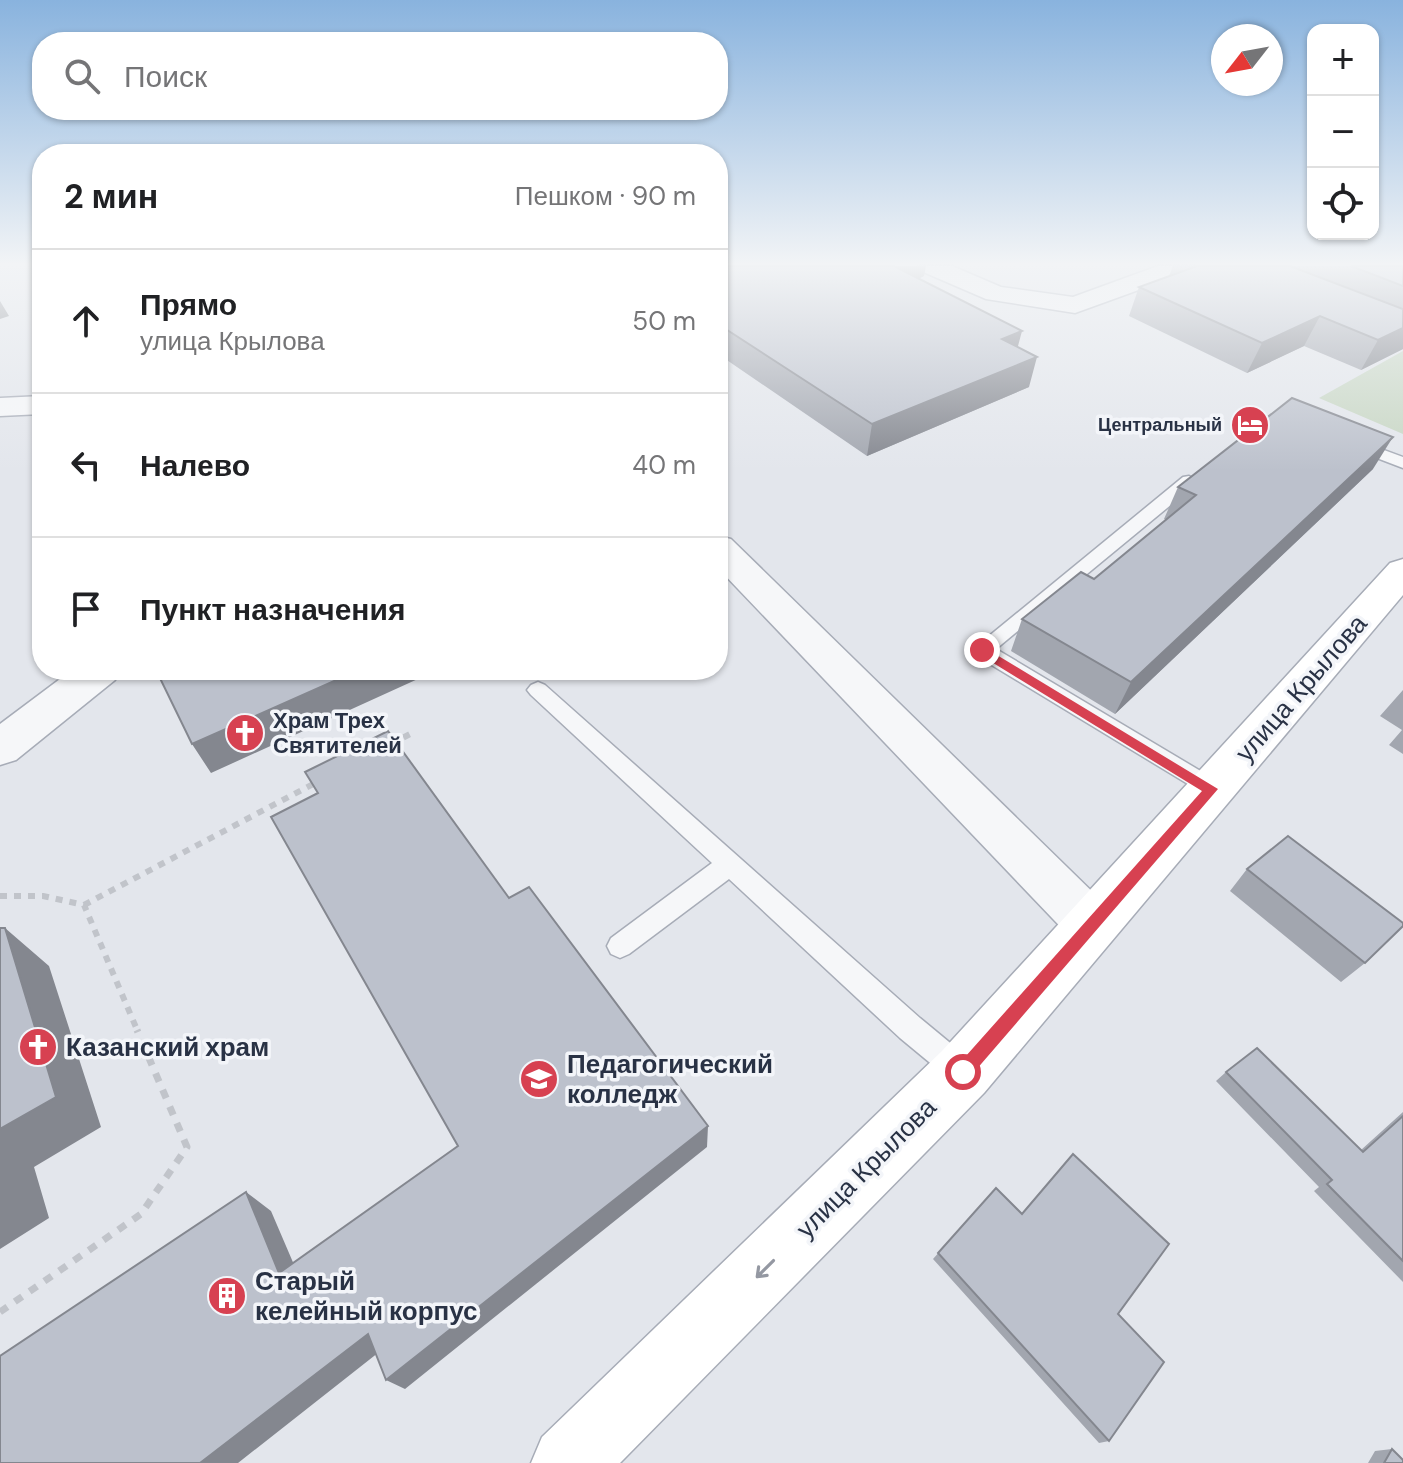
<!DOCTYPE html>
<html lang="ru">
<head>
<meta charset="utf-8">
<style>
  body { margin:0; font-family:"DM Sans",sans-serif; background:#f6f6f6; color:#202124 }
  .controls { position:absolute; right:24px; top:24px; display:grid; overflow:hidden; border-radius:16px; box-shadow:0 2px 6px #0004 }
  .controls button { width:72px; height:72px; display:grid; place-items:center; padding:0; border:0; border-bottom:2px solid #e0e0e0; background:#fff; color:#202124; font:40px sans-serif }
  .compass { position:absolute; left:1211px; top:24px; width:72px; height:72px; border-radius:50%; background:#fff; box-shadow:0 2px 6px #0004; rotate:239deg }
  .stop { position:absolute; width:24px; height:24px; margin:-18px; border:6px solid #d74151; border-radius:50%; background:#fff }
  .stop.end { background:#d74151; border-color:#fff; box-shadow:0 2px 8px #0008 }
  .list { margin:0; padding:0; list-style:none }
  h2 { display:flex; justify-content:space-between; align-items:center; height:104px; margin:0; padding:0 32px; font-size:34px }
  h2 small { font-size:26px; font-weight:400; color:#757577 }
  .list li { display:grid; grid-template-columns:52px 1fr auto; gap:24px; align-items:center; box-sizing:border-box; height:144px; padding:0 32px; border-top:2px solid #e0e0e0 }
  .list b { display:block; font-size:30px; white-space:nowrap }
  .list p { margin:0; font-size:26px; white-space:nowrap; color:#757577 }
  .list em { font-size:26px; font-style:normal; color:#757577 }
  .icon { flex:none; width:44px; height:44px; fill:none; stroke:currentColor; stroke-width:2; stroke-linecap:round; stroke-linejoin:round }
  .map { position:relative; flex:none; width:1403px; height:1463px; overflow:hidden }
  .search { position:absolute; background:#fff; box-shadow:0 2px 6px #0004; left:32px; top:32px; width:696px; height:88px; display:flex; align-items:center; gap:20px; box-sizing:border-box; padding:0 28px; border-radius:32px; color:#757577; font-size:30px }
  .panel { position:absolute; background:#fff; box-shadow:0 2px 6px #0004; left:32px; top:144px; width:696px; height:536px; border-radius:32px }
  .map>svg:first-child { display:block }
  .green { fill:#c7d6c3 }
  .lines { fill:none; stroke-linecap:round; stroke-linejoin:round }
  .service-casing { stroke:#a7acb7; stroke-width:3 }
  .minor-casing { stroke:#a7acb7; stroke-width:3 }
  .secondary-casing { stroke:#a7acb7; stroke-width:3 }
  .path-far1 { stroke:#c1c4ca; stroke-width:6; stroke-dasharray:7 7; stroke-linecap:butt }
  .path { stroke:#c1c4ca; stroke-width:7; stroke-dasharray:9 9; stroke-linecap:butt }
  .service { fill:#f6f7f9; fill-rule:evenodd }
  .minor { fill:#f6f7f9; fill-rule:evenodd }
  .secondary { fill:#fff; fill-rule:evenodd }
  .wall { fill:#a2a6af }
  .shaded-wall { fill:#84878f }
  .building { fill:#bcc1cc; stroke:#84878f; stroke-width:2 }
  .oneway { stroke:#9498a2 }
  .route { fill:#d74151 }
  .labels { text-anchor:middle; stroke-width:7; stroke-linejoin:round; paint-order:stroke }
  .far-poi-label { font-size:18px; font-weight:bold; fill:#293245; stroke:#f3f5f9; text-anchor:end }
  .poi-label { font-size:22px; font-weight:bold; fill:#293245; stroke:#f3f5f9; text-anchor:start }
  .near-street-label { font-size:26px; fill:#293245; stroke:#f3f5f9 }
  .near-poi-label { font-size:26px; font-weight:bold; fill:#293245; stroke:#f3f5f9; text-anchor:start }
</style>
</head>
<body>
<div class="map">
<svg width="1403" height="1463" viewBox="0 0 1403 1463">
  <rect width="100%" height="100%" fill="#e3e6ec"/>
  <path class="green" d="M1403,351V434L1319,398Z"/>
  <g class="lines">
    <g class="service-casing">
      <path id="service" d="M1354,439L1403,457V468L1348,447V441Z
        M1189,476L1197,481L1195,485L996,649L1219,782L1223,789L1219,796L1211,798L975,655L972,650L1183,477Z
        M538,682L545,685L920,1018L972,1061L977,1071L972,1081L962,1085L952,1081L900,1038L729,879L629,954L620,958L611,954L607,946L611,938L712,863L531,695L527,690L531,685Z"/>
    </g>
    <g class="minor-casing">
      <path id="minor" d="M918,266H952L1001,287L1073,297L1158,266H1194L1191,271L1075,313L986,299L921,271Z
        M42,396V414L0,416V398Z
        M718,536L731,539L1110,909L1118,925L1110,941L1092,948L1074,941L718,568Z
        M72,670H121L115,680L16,760L0,765V724Z"/>
    </g>
    <g class="secondary-casing">
      <path id="secondary" d="M1403,559V595L984,1093L620,1463H531L542,1437L942,1051L1390,563Z"/>
    </g>
    <path class="path-far1" d="M391,744L412,733
      M0,896H43L84,905L138,1032
      M84,905L315,783"/>
    <path class="path" d="M0,1312L141,1214L187,1147L137,1030"/>
    <use href="#service" class="service"/>
    <use href="#minor" class="minor"/>
    <use href="#secondary" class="secondary"/>
  </g>
  <path class="wall" d="M718,266L924,276L918,279L1018,347L1029,387L867,456L718,354Z
    M1173,266H1403V349L1361,370L1304,346L1247,373L1129,316L1139,287L1169,276Z
    M1373,469L1115,714L1011,651L1022,619L1094,579L1166,520L1164,519L1178,487Z
    M1403,690V754L1389,745L1402,730L1380,716Z
    M1247,869L1365,963L1341,982L1230,891Z
    M1226,1072L1361,1150L1403,1112V1282L1314,1191L1319,1187L1216,1081Z
    M1073,1154L1118,1314L1109,1441L1099,1443L933,1259L996,1188L1022,1213Z
    M1392,1449L1403,1463H1368L1375,1451Z"/>
  <path class="shaded-wall" d="M889,266H926L924,276L885,293Z
    M0,301L9,316L0,319Z
    M1320,316L1304,346L1247,373L1262,343Z
    M1403,328V349L1361,370L1378,340Z
    M1022,331L1014,361L1002,339Z
    M1037,357L1029,387L867,456L872,424Z
    M1393,437L1373,469L1115,714L1131,682Z
    M359,670H430L431,673L211,773L192,744Z
    M5,928L49,966L101,1127L34,1167L49,1218L0,1249V1129Z
    M708,1126L707,1147L405,1389L386,1380Z
    M246,1192L271,1211L304,1288L279,1273Z
    M368,1334L388,1345L238,1463H200Z"/>
  <path class="building" d="M718,266H894L1022,331L1002,339L1037,357L872,424L718,324Z
    M1197,266H1290L1403,309V328L1378,340L1320,316L1262,343L1139,287Z
    M1351,266H1403V286Z
    M1292,398L1393,437L1131,682L1022,619L1081,572L1094,579L1196,495L1178,487Z
    M156,670H359L192,744Z
    M388,731L509,898L529,887L708,1126L386,1380L368,1334L200,1463H0V1356L246,1192L279,1273L458,1146L271,817L318,793L305,772Z
    M1288,836L1403,923V926L1365,963L1247,869Z
    M0,928H5L56,1097L0,1129Z
    M1257,1048L1363,1152L1403,1116V1261L1327,1184L1332,1180L1226,1072Z
    M1073,1154L1169,1244L1118,1314L1164,1362L1109,1441L938,1253L996,1188L1022,1214Z
    M1392,1449L1403,1460V1463H1384Z"/>
  <defs><path id="oneway-shaft" d="M-6 0H5M1.5-3L5.5 0L1.5 3" fill="none" stroke-width="1.6" stroke-linecap="round" stroke-linejoin="round" transform="scale(2)"/></defs>
  <use class="oneway" href="#oneway-shaft" transform="translate(765 1269) rotate(135)"/>
  <linearGradient id="sky" x2="0" y2="1"><stop stop-color="#89b3de"/><stop offset="0.56" stop-color="#f2f4f6"/><stop offset="1" stop-color="#f2f4f6" stop-opacity="0"/></linearGradient>
  <rect width="1403" height="471" fill="url(#sky)"/>
  <path class="route" d="M982,646L1218,789L969,1078L963,1080L957,1078L955,1072L957,1066L1202,791L977,653V647Z"/>
  <defs>
    <g id="hotel-disc" transform="scale(2)"><circle r="9.5" fill="#d74151" stroke="#f3f5f9"/><path d="M-6-4.5h1.5V1H6V5H4.5V3h-9V5H-6ZM-4 0a1.8 1.8 0 1 1 3.6 0ZM.5 0V-2.5h3Q6-2.5 6 0Z" fill="#fff"/></g>
    <g id="church-disc" transform="scale(2)"><circle r="9.5" fill="#d74151" stroke="#f3f5f9"/><path d="M-1.2-6h2.4v3.5h3.3v2.4h-3.3V6h-2.4V-.1h-3.3v-2.4h3.3Z" fill="#fff"/></g>
    <g id="university-disc" transform="scale(2)"><circle r="9.5" fill="#d74151" stroke="#f3f5f9"/><path d="M0-5L7-2L0 1L-7-2ZM-4 1L0 2.5L4 1V4Q0 6-4 4Z" fill="#fff"/></g>
    <g id="building-disc" transform="scale(2)"><circle r="9.5" fill="#d74151" stroke="#f3f5f9"/><path d="M-4-6H4V6H1V3H-1V6H-4ZM-2.5-4.3h1.7v1.8h-1.7ZM.8-4.3h1.7v1.8H.8ZM-2.5-1h1.7V.8h-1.7ZM.8-1h1.7V.8H.8Z" fill="#fff"/></g>
  </defs>
  <g fill-rule="evenodd">
    <use href="#hotel-disc" x="1250" y="425"/>
    <use href="#church-disc" x="245" y="733"/>
    <use href="#church-disc" x="38" y="1047"/>
    <use href="#university-disc" x="539" y="1079"/>
    <use href="#building-disc" x="227" y="1296"/>
  </g>
  <g class="labels">
    <g class="far-poi-label">
      <text x="1222" y="431">Центральный</text>
    </g>
    <g class="poi-label">
      <text x="273" y="728">Храм Трех<tspan x="273" dy="25">Святителей</tspan></text>
    </g>
    <g class="near-street-label">
      <text transform="translate(1301 688) rotate(-49)" y="9">улица Крылова</text>
      <text transform="translate(866 1168) rotate(-45)" y="9">улица Крылова</text>
    </g>
    <g class="near-poi-label">
      <text x="66" y="1056">Казанский храм</text>
      <text x="567" y="1073">Педагогический<tspan x="567" dy="30">колледж</tspan></text>
      <text x="255" y="1290">Старый<tspan x="255" dy="30">келейный корпус</tspan></text>
    </g>
  </g>
</svg>
<div class="controls">
<button>+</button>
<button>−</button>
<button><svg class="icon" aria-label="locate" viewBox="0 0 24 24"><circle cx="12" cy="12" r="6"/><path d="M12 2v4M12 18v4M2 12h4M18 12h4"/></svg></button>
</div>
<svg class="compass" viewBox="-18 -18 36 36"><path d="M0-13l5 13h-10z" fill="#e53935"/><path d="M0 13l5-13h-10z" fill="#757577"/></svg>
<div class="stop" style="left:963px;top:1072px"></div>
<div class="stop end" style="left:982px;top:650px"></div>
<div class="search"><svg class="icon" aria-label="search" viewBox="0 0 24 24"><circle cx="10" cy="10" r="6"/><path d="M15 15l6 6"/></svg>Поиск</div>
<section class="panel">
<h2>2 мин<small>Пешком · 90 m</small></h2>
<ul class="list">
<li><svg class="icon" aria-label="ahead" viewBox="0 0 24 24"><path d="M12 20V5M6 11l6-6 6 6"/></svg><div><b>Прямо</b><p>улица Крылова</p></div><em>50 m</em></li>
<li><svg class="icon" aria-label="left" viewBox="0 0 24 24"><path d="M17 20v-9H6M10 6l-5 5 5 5"/></svg><div><b>Налево</b></div><em>40 m</em></li>
<li><svg class="icon" aria-label="arrive" viewBox="0 0 24 24"><path d="M6 21V4h12l-3 4 3 4H6"/></svg><div><b>Пункт назначения</b></div></li>
</ul>
</section>
</div>
</body>
</html>
